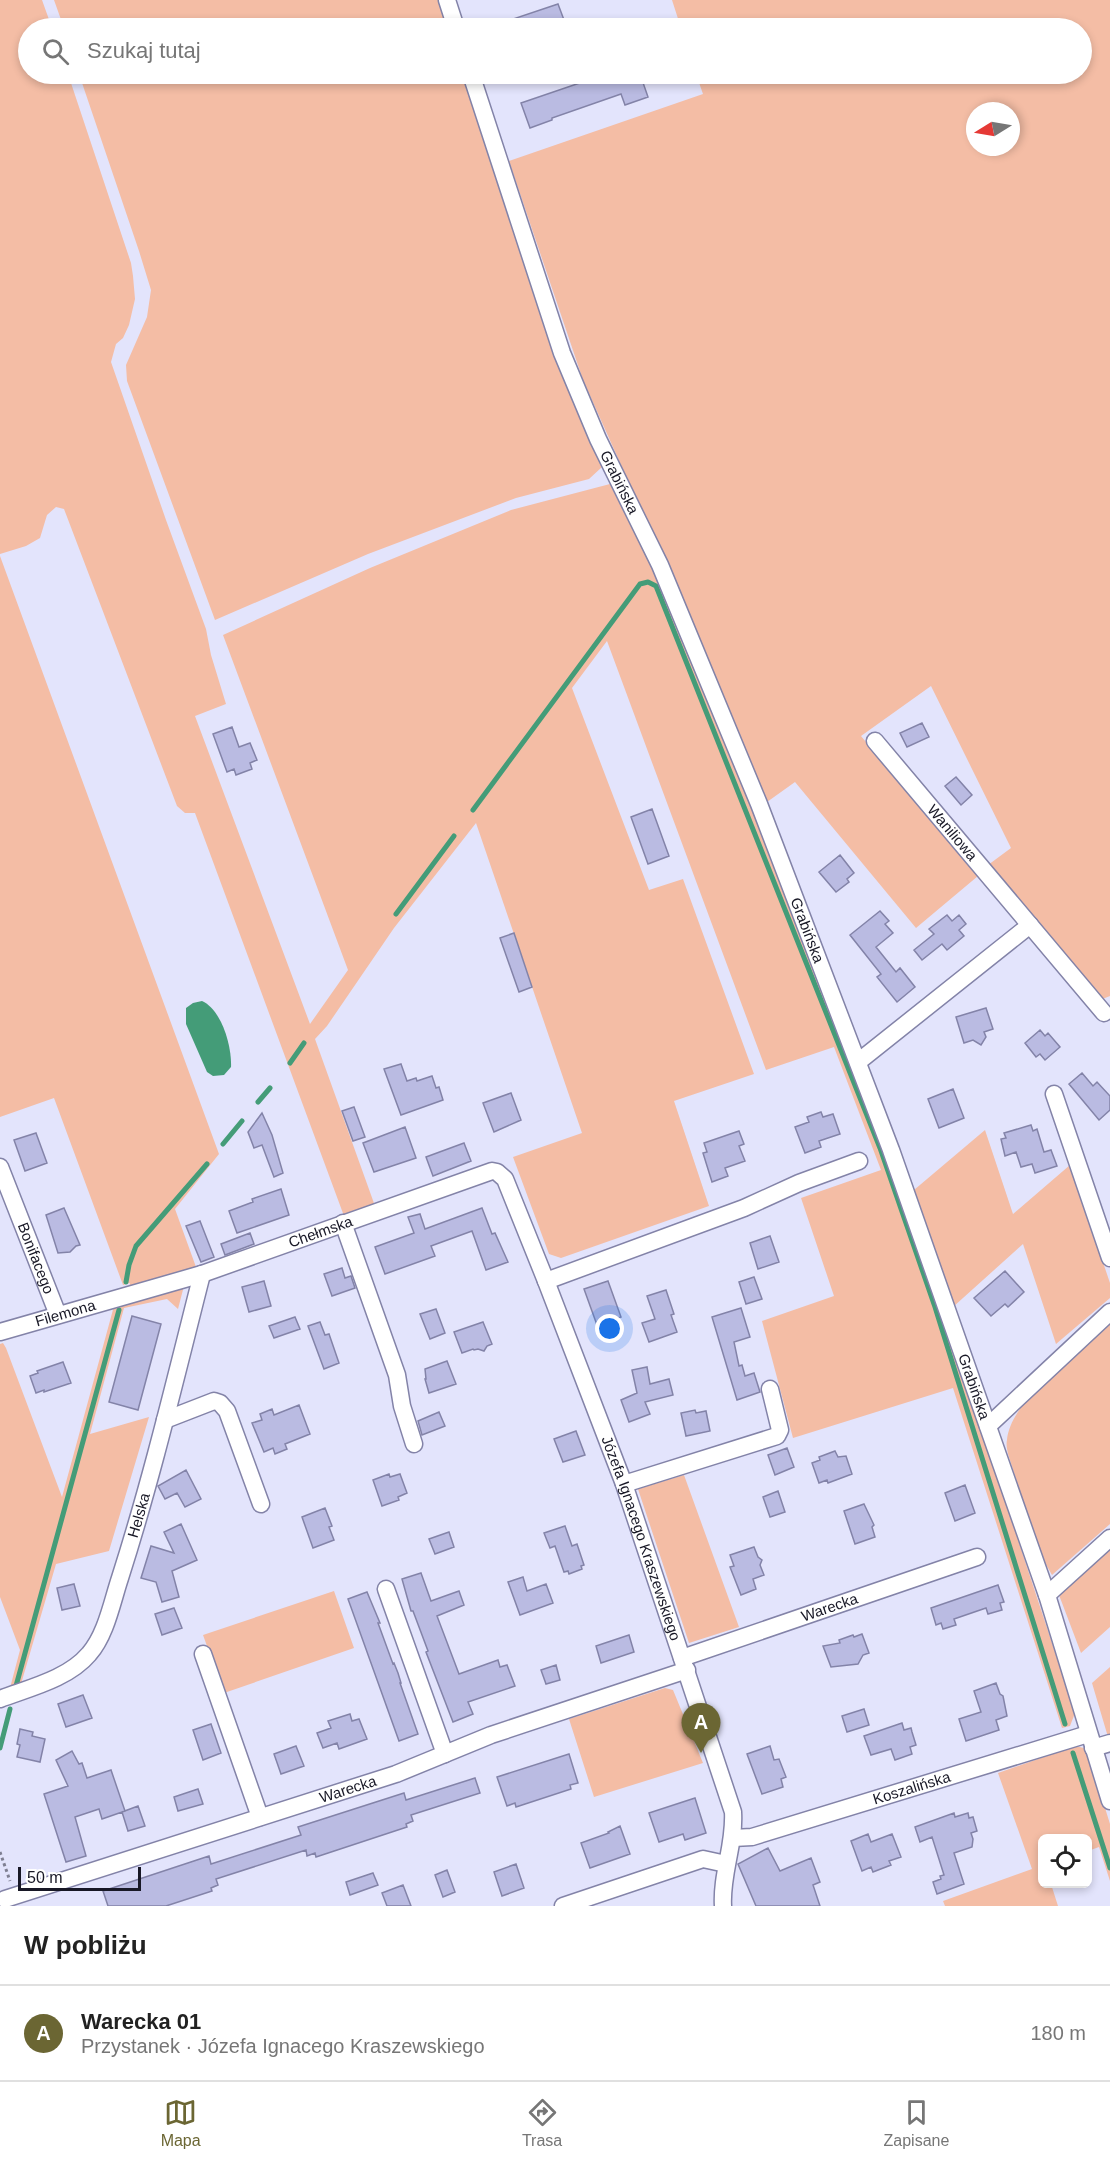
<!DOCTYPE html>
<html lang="pl">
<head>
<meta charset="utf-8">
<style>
  body { margin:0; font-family:Helvetica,sans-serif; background:#f6f6f6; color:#222 }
  .controls { position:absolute; right:18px; bottom:18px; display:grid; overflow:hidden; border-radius:9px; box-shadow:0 3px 9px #0003 }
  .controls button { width:54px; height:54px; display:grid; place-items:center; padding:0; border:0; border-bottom:2px solid #e0e0e0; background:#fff; color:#222; font:30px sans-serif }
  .compass { position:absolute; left:966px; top:102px; width:54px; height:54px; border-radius:50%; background:#fff; box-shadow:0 3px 9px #0003; rotate:259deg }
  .scale { position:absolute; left:18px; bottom:15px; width:123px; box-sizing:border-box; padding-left:6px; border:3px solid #181826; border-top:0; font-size:16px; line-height:21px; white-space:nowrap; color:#181826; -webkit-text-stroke:4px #fff; paint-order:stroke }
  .you { position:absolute; left:610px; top:1329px; width:21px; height:21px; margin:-15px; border:4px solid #fff; border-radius:50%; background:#1a73e8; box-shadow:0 0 0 9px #1a73e833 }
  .badge { display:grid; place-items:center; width:39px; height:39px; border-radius:50%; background:#6b6633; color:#fff; font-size:20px; font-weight:700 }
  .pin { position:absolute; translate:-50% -50px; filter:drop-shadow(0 2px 3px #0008) }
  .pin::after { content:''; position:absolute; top:32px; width:21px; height:18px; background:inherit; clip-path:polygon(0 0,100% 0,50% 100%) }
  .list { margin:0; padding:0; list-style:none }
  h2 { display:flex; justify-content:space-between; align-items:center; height:78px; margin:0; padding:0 24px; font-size:26px }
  h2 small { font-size:20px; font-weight:400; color:#767676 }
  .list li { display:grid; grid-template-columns:39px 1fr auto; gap:18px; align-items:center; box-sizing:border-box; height:96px; padding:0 24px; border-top:2px solid #e0e0e0 }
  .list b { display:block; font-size:22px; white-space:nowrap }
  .list p { margin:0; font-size:20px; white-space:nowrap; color:#767676 }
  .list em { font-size:20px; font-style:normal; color:#767676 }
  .icon { flex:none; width:33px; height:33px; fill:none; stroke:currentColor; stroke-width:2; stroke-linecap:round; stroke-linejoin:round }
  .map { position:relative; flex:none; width:1110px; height:1906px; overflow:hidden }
  .search { position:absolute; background:#fff; box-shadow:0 3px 9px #0003; left:18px; right:18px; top:18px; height:66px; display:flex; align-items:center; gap:15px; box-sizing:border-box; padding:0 21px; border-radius:33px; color:#767676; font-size:22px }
  .sheet { height:174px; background:#fff }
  nav { display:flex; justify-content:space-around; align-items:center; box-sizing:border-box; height:84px; border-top:2px solid #e0e0e0; background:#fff; font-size:16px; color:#767676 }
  nav a { display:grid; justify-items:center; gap:3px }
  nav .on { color:#6b6633 }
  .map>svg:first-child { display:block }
  .green { fill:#f4bda5; fill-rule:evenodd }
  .water { fill:#449c78 }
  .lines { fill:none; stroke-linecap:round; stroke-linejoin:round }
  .stream { stroke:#449c78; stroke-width:5 }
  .building { fill:#babbe2; stroke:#8383a8; stroke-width:1.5 }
  .minor-casing { stroke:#8383a8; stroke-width:19 }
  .path { stroke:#7f7f92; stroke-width:3; stroke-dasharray:3 3; stroke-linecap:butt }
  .minor { stroke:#fff; stroke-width:16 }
  .labels { text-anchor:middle; stroke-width:6; stroke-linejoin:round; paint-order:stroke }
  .street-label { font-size:15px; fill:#181826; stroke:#fff }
</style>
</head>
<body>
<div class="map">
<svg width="1110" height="1906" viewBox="0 0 1110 1906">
  <rect width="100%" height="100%" fill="#e3e4fc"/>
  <path class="green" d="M0,0H42L52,28H28V74H68L131,263L133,276L135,299L129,325L123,338L116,344L111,362L166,520L206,629L211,655L226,704L195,716L310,1024L348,970L223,635L370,568L511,510L610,484L656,574L664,584L840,1027L968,1388L1075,1713L1070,1726L1062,1728L953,1388L793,1438L762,1321L834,1296L801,1198L881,1170L834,1047L766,1070L607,641L572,688L649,890L683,879L754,1074L674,1101L709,1206L561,1258L549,1254L513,1157L582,1133L476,823L394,928L327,1026L315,1039L375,1206L344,1216L195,813H185L177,806L64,509L56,507L47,515L40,538L26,546L0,554Z
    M54,0H439L448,28H64Z
    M672,0H1110V996L1100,1000L988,865L1011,848L931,686L861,736L978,876L916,928L795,782L767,802L676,588L583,380L509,161L703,94L696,74H1082V28H681ZM975,111H1011V147H975Z
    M79,74H463L562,372L602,467L589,479L516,498L368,554L215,620L127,381L126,365L147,317L151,290L139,251Z
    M0,556L219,1154L175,1209L196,1267L129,1288L130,1283L123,1285L54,1098L0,1117Z
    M985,1130L1013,1214L1070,1165L1110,1283V1298L1056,1344L1023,1244L953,1307L914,1190Z
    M185,1282L178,1309L167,1299L124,1308L90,1434L149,1417L109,1551L56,1564L21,1684L10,1688L20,1650L0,1597V1344L3,1343L6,1348L62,1497L114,1306Z
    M1110,1322V1524L1052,1575L1040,1554L1008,1454C1007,1449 1006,1444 1007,1440C1010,1400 1081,1348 1110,1322Z
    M684,1475L739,1627L689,1643L638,1489Z
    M1110,1549V1627L1081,1653L1059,1595Z
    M334,1591L354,1648L224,1693L203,1635Z
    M1110,1667V1736L1108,1737L1092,1683Z
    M665,1688L673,1690L703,1763L594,1797L569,1719Z
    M1075,1746L1084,1748L1088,1753L1110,1824V1881L1099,1847L1088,1851V1838H1042V1884H1051L1058,1906H945L943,1901L1032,1869L998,1773Z"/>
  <path class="water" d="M202,1001C222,1010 232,1047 231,1067L224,1075L213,1076L207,1072L186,1024V1008L193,1003Z"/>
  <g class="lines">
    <path class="stream" d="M473,810L640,584L648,582L656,586L880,1148L935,1307L1065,1724
      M396,914L454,836
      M290,1063L304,1043
      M258,1102L270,1088
      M223,1144L242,1121
      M126,1282L129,1265L136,1246L207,1164
      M16,1686L119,1310
      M0,1748L10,1709
      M1073,1753L1110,1868"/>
  </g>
  <path class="building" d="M558,4L567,28H536L534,25L524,28H492V26Z
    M606,74H640L648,97L625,105L621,94L552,118V120L530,128L521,103Z
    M922,723L929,737L907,747L900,733Z
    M232,727L239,747L250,743L257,760L250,763L252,769L236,775L234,769L227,772L213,734Z
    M956,777L972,795L961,805L945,786Z
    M652,809L669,856L648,864L631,817Z
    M840,855L854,873L847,879L849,882L836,892L819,872Z
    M880,911L889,921L885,924L893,933L876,947L896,972L900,968L915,987L897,1002L877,977L881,974L850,935Z
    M947,915L952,921L959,915L966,924L959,930L964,936L947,950L942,944L922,960L914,950L934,934L929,929Z
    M514,933L532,987L519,992L500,938Z
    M986,1008L993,1029L984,1032L986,1037L981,1045L973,1040L964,1043L956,1017Z
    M1040,1030L1045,1036L1048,1033L1060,1047L1045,1060L1040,1054L1036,1057L1025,1043Z
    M401,1064L407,1081L416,1078L417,1081L432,1076L436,1088L439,1087L443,1100L401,1115L384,1069Z
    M1082,1073L1093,1086L1097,1082L1110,1096V1110L1099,1120L1069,1084Z
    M953,1089L964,1118L939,1128L928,1099Z
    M511,1093L521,1120L494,1132L483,1103Z
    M354,1107L365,1137L353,1141L342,1111Z
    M821,1112L823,1117L833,1114L840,1134L819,1141L821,1147L805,1153L795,1127L809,1122L807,1117Z
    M262,1113L272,1135L283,1173L274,1177L262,1145L254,1148L248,1132Z
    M1031,1125L1033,1131L1037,1129L1044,1152L1051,1150L1057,1166L1035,1173L1032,1164L1021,1167L1016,1152L1005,1156L1001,1139L1006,1138L1004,1133Z
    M405,1127L416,1158L374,1172L363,1143Z
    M739,1131L744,1144L739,1146L745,1161L725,1168L728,1176L712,1182L703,1153L707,1152L704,1143Z
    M36,1133L47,1163L25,1171L14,1140Z
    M464,1143L471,1161L433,1176L426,1157Z
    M281,1189L289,1215L237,1233L229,1211L253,1202L252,1199Z
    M64,1208L80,1245L76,1246L70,1252L58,1253L46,1215Z
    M482,1208L492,1234L495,1233L508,1262L486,1270L472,1231L431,1246L435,1256L385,1274L375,1247L414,1233L408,1217L420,1214L425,1229Z
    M200,1221L214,1257L201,1262L186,1226Z
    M250,1233L254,1244L225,1255L221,1244Z
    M770,1236L779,1262L758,1269L750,1243Z
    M342,1268L345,1278L351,1276L355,1288L332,1296L324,1274Z
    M1005,1271L1024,1292L1008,1307L1005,1304L991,1316L974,1298Z
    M754,1277L762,1299L746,1304L739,1282Z
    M264,1281L271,1306L249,1312L242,1287Z
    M608,1281L621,1317L597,1325L584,1289Z
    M666,1290L674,1314L671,1315L677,1332L649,1342L642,1323L655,1319L647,1296Z
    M741,1308L750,1337L734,1342L739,1366L742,1365L745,1376L754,1373L760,1392L737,1400L712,1317Z
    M436,1309L445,1333L430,1339L420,1314Z
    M132,1316L161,1324L138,1410L109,1402Z
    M295,1317L300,1329L274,1338L269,1326Z
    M320,1322L325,1335L329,1334L339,1363L324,1369L308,1326Z
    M483,1322L492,1344L487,1346L484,1351L478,1349L474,1350L473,1349L462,1353L454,1332Z
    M447,1361L456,1384L429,1393L425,1379H426L425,1369Z
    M63,1362L71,1383L44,1392V1390L36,1393L30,1376L38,1373L37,1371Z
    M647,1367L650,1384L669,1379L673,1395L645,1402L650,1414L629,1422L621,1400L637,1393L632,1370Z
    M299,1405L310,1434L285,1444L287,1449L275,1454L273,1448L264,1452L252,1423L262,1420L260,1414L272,1409L274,1415Z
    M695,1410L696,1413L706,1411L710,1431L686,1436L681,1413Z
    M439,1412L445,1426L422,1435L418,1421Z
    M576,1431L585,1455L563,1462L554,1439Z
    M787,1448L794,1467L775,1475L768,1455Z
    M835,1451L838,1457L846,1456L852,1474L828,1483L827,1480L819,1483L812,1463L820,1460L819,1457Z
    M186,1470L201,1499L185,1507L177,1493L165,1499L158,1486Z
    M389,1474L390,1477L400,1474L407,1493L398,1497L399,1500L382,1506L373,1480Z
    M965,1485L975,1513L955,1521L945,1493Z
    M778,1491L785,1512L770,1517L763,1497Z
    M864,1504L874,1525L872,1527L875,1537L855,1544L844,1511Z
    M325,1508L332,1526L329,1527L334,1540L313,1548L302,1517Z
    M181,1524L197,1560L172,1571L179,1597L162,1602L156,1582L141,1578L151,1546L174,1553L164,1532Z
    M565,1526L572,1546L577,1544L584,1565L581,1566L582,1569L569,1574L568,1571L564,1572L555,1546L550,1548L544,1533Z
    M449,1532L454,1547L435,1554L429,1539Z
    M754,1547L758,1557L762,1560L760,1565L764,1575L753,1579L756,1589L741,1595L730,1567L734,1566L730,1555Z
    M421,1573L431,1601L459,1591L464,1605L437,1616L459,1674L498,1660L500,1667L507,1665L515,1686L468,1702L473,1714L453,1722L426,1652L428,1651L413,1611H411L402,1579Z
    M523,1577L527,1591L546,1584L553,1603L520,1615L508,1582Z
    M74,1584L80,1606L62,1610L57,1588Z
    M998,1585L1004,1602L1000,1603L1002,1610L988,1614L986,1608L954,1619L956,1625L943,1629L941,1623L936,1625L931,1608Z
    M367,1592L380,1623H378L393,1664L394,1663L398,1673L401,1683H400L418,1734L399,1741L348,1599Z
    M174,1608L182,1628L162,1635L155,1614Z
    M862,1634L869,1653L863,1655L858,1664L831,1667L823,1646L840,1643L839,1640L853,1635L854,1637Z
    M629,1635L634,1652L601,1663L596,1646Z
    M556,1665L560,1680L546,1684L541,1670Z
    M996,1683L1000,1694L1003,1696L1007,1716L996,1720L999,1730L966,1741L959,1719L981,1712L974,1691Z
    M83,1695L92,1718L66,1727L58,1704Z
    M864,1709L869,1725L847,1732L842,1716Z
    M350,1714L352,1721L359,1719L367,1739L339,1749L337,1743L323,1748L317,1733L331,1728L328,1721Z
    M902,1723L904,1730L911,1728L912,1732L916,1745L910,1747L912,1754L895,1760L891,1749L871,1755L864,1736Z
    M211,1724L221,1753L203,1760L193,1730Z
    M20,1729L33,1732L32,1736L45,1739L40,1762L17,1757L20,1745L17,1744Z
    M296,1746L304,1766L281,1774L274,1754Z
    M770,1746L774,1760L779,1759L786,1777L781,1779L783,1787L762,1794L747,1754Z
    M72,1751L79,1764L82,1763L87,1778L111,1770L125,1811L102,1819L99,1809L75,1817L86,1856L66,1862L44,1794L68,1786L56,1760Z
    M569,1754L578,1783L570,1785L571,1789L516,1807L515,1803L507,1806L497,1777Z
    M475,1778L480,1793L411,1815L413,1821L406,1824L407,1827L316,1857L315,1853L307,1856L306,1850L216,1879L218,1885L211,1888L212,1891L166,1906H108L103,1891L209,1856L211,1864L301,1835L298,1827L404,1793L406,1800Z
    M198,1789L203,1804L178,1811L174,1797Z
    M695,1798L706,1833L685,1840L683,1834L659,1842L649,1813Z
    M138,1806L145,1826L128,1831L122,1812Z
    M954,1813L955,1817L968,1813L969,1818L973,1817L977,1831L971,1833L973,1839L972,1847L954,1853L964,1884L937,1894L933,1882L941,1879L940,1876L944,1875L932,1837L920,1842L915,1827Z
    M620,1826L630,1854L590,1868L581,1843L609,1833L608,1832Z
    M868,1834L871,1842L892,1834L901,1857L889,1861L891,1865L873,1872L871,1867L862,1871L851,1841Z
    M768,1848L780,1871L811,1858L820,1882L813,1885L820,1906H756L738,1864Z
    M516,1864L524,1888L502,1896L494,1872Z
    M447,1870L455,1892L443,1897L435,1875Z
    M373,1873L378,1885L350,1895L346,1882Z
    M403,1885L411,1906H387L382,1893Z"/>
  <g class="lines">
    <g class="minor-casing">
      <g id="minor">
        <path d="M447,0L456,28"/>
        <path id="s1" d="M471,74L562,353L598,439L660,565L759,804L891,1150L1047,1595L1110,1801"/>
        <path id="s2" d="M875,741L1104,1013"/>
        <path d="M858,1062L1030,925"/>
        <path d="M1054,1094L1110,1258"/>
        <path id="s3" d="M0,1167L58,1315"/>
        <path d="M343,1223L397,1375L402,1406L414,1444"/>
        <path d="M546,1281L744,1208L799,1183L859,1161"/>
        <path id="s4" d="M0,1332L202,1274L492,1171L497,1172L505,1179L546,1281L624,1484L733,1812C735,1845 721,1874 723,1906"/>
        <path d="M165,1420L214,1401L220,1403L227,1411L261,1504"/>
        <path d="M988,1426L1110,1312"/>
        <path d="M624,1484L777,1436L780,1430L770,1389"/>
        <path d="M386,1589L445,1754"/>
        <path d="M1047,1595L1110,1538"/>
        <path d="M203,1654L260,1817"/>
        <path id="s5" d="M682,1658L977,1557"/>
        <path id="s6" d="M0,1699C29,1688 68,1679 89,1654C106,1635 112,1602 120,1578C152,1478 176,1376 202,1274"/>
        <path d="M1093,1748L1110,1743"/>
        <path id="s7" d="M733,1838L752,1837L1088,1734"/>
        <path id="s8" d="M5,1899L396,1774L491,1735L687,1670"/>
        <path d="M563,1906L703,1859L726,1864"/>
      </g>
    </g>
    <path class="path" d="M0,1852L10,1881"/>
    <use href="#minor" class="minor"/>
  </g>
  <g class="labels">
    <g class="street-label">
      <text dy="5" stroke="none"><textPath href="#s1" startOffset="435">Grabińska</textPath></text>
      <text dy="5" stroke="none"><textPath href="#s2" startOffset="120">Waniliowa</textPath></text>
      <text dy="5" stroke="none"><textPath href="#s1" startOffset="921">Grabińska</textPath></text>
      <text dy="5" stroke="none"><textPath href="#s4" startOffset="336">Chełmska</textPath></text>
      <text dy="5" stroke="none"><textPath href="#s3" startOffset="98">Bonifacego</textPath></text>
      <text dy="5" stroke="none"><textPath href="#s4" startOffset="68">Filemona</textPath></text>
      <text dy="5" stroke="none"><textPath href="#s1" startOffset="1407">Grabińska</textPath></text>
      <text dy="5" stroke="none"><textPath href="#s6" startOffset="249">Helska</textPath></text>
      <text dy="5" stroke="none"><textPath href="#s4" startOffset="918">Józefa Ignacego Kraszewskiego</textPath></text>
      <text dy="5" stroke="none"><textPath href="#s5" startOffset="156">Warecka</textPath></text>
      <text dy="5" stroke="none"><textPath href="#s7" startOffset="186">Koszalińska</textPath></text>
      <text dy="5" stroke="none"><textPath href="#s8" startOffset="360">Warecka</textPath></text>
    </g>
  </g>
</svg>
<div class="controls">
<button><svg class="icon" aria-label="locate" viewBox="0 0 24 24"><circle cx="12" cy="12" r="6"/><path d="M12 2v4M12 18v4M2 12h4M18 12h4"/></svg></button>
</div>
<svg class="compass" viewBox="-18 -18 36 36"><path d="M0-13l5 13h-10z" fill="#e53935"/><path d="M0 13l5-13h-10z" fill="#767676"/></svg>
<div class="scale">50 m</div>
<div class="you"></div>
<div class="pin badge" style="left:701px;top:1753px">A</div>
<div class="search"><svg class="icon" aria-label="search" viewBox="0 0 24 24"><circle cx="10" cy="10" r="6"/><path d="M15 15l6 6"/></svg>Szukaj tutaj</div>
</div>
<section class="sheet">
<h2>W pobliżu<small></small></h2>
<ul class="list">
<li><span class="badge">A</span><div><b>Warecka 01</b><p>Przystanek · Józefa Ignacego Kraszewskiego</p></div><em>180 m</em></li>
</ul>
</section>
<nav>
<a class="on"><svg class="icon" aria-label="map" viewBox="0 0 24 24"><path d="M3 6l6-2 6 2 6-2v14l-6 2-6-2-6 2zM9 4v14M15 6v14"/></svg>Mapa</a>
<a><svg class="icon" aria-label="directions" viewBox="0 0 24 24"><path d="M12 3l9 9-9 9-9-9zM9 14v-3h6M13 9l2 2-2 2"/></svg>Trasa</a>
<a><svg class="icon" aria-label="saved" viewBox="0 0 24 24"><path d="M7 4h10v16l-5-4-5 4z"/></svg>Zapisane</a>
</nav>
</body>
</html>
